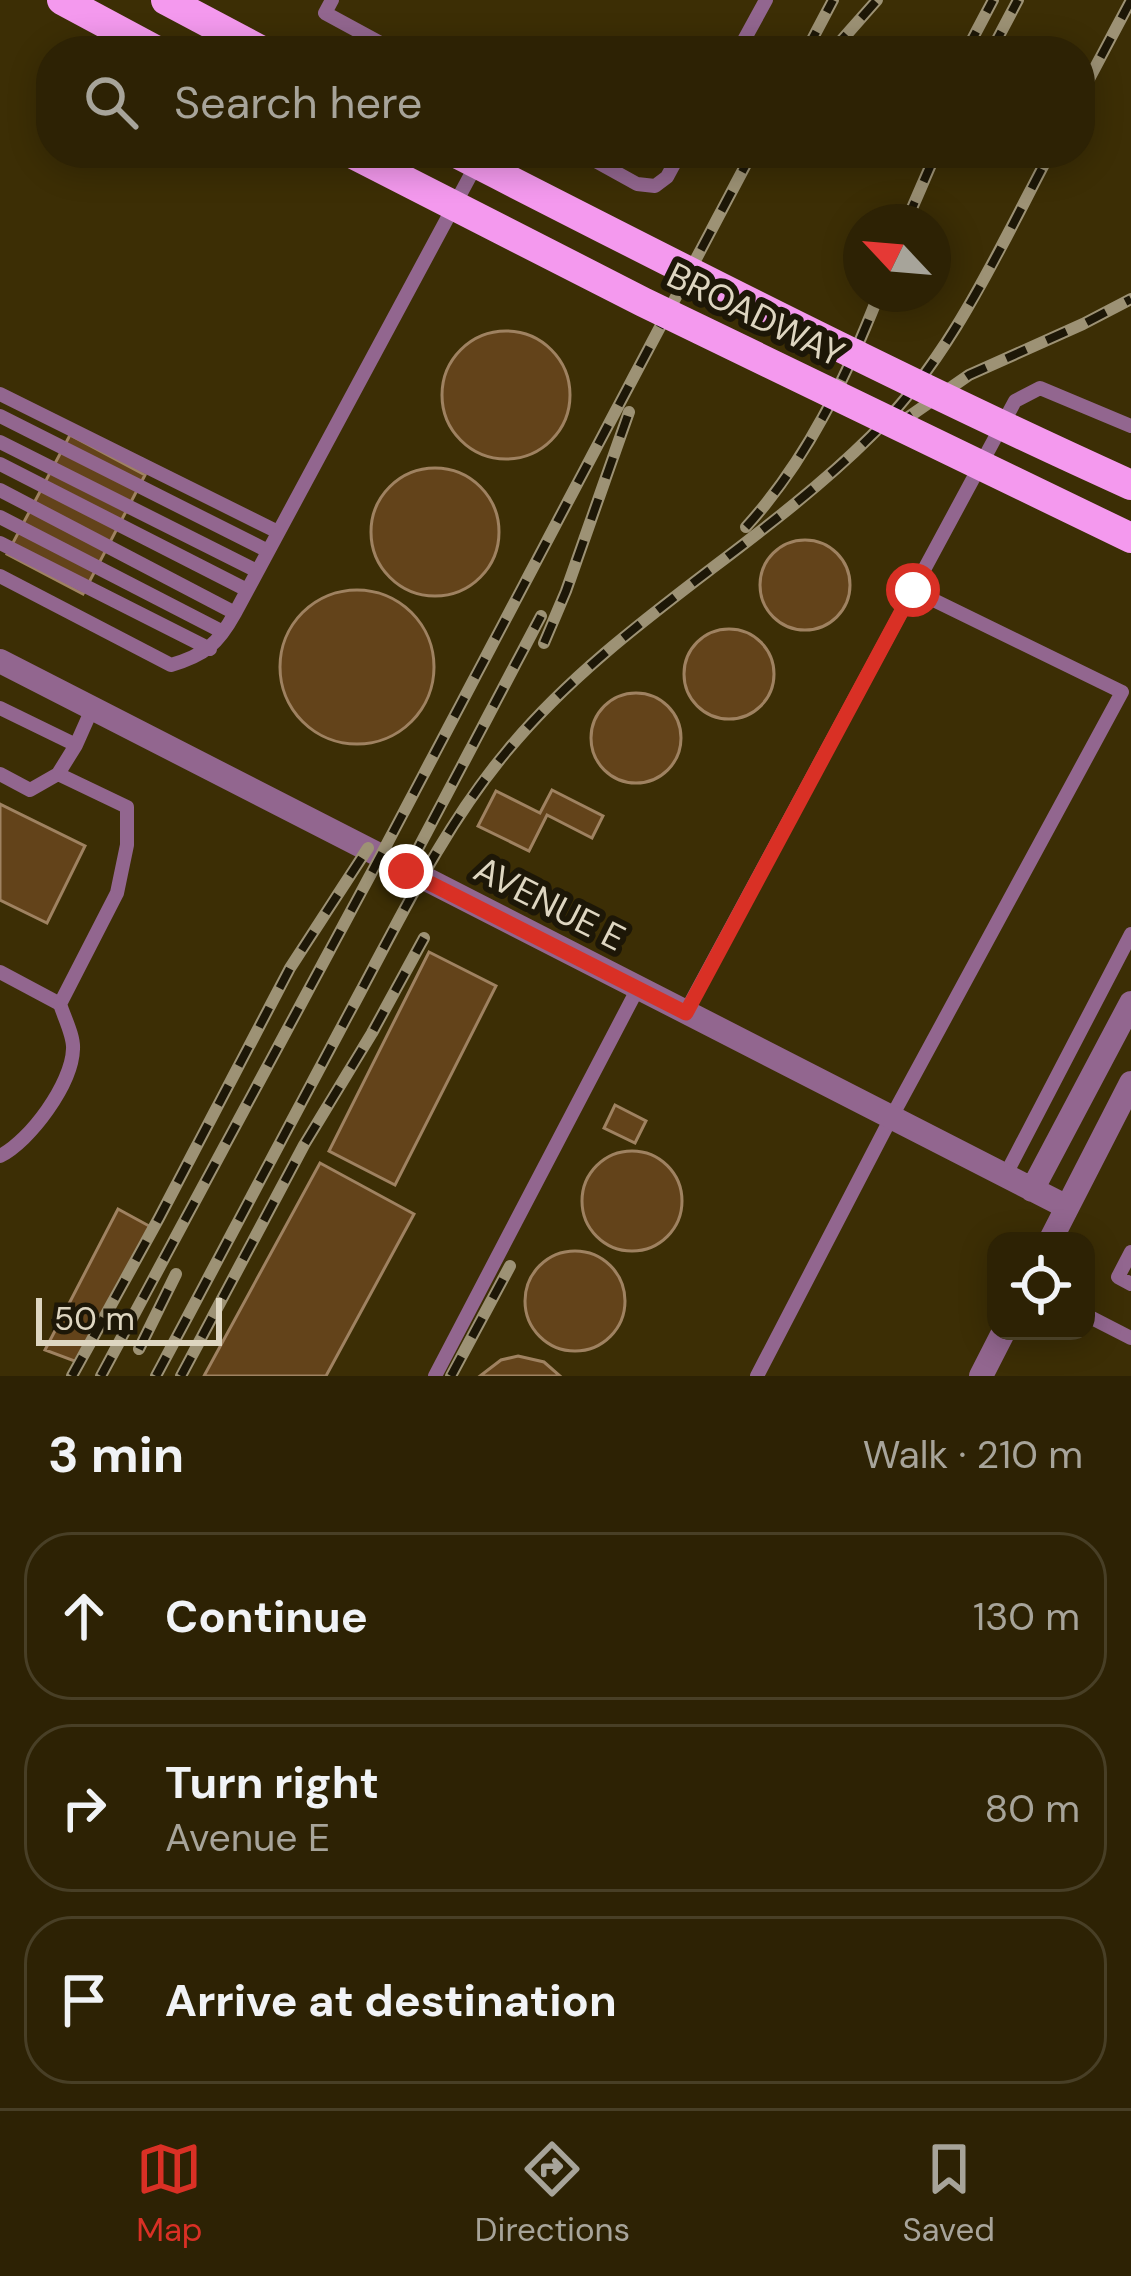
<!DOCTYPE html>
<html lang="en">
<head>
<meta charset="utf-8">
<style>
  body { margin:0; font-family:"DM Sans",sans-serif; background:#392f13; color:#f1f3f6 }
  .controls { position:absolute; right:36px; bottom:36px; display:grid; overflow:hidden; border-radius:24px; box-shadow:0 6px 30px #0003 }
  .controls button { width:108px; height:108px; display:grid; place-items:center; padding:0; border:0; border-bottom:3px solid #483f26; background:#2d2204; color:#f1f3f6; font:60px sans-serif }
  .compass { position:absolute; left:843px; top:204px; width:108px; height:108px; border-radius:50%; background:#2d2204; box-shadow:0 6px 30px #0003; rotate:296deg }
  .scale { position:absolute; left:36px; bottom:30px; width:186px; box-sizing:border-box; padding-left:12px; border:6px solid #ded6c1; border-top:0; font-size:33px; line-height:42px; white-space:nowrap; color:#ded6c1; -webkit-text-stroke:9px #1d1707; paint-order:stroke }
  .stop { position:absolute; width:36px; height:36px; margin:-27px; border:9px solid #d93025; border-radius:50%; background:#fff }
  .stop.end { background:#d93025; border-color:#fff; box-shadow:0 3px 12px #0008 }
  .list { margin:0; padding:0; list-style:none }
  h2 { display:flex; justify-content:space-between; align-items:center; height:156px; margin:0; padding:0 48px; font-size:51px }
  h2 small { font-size:39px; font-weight:400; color:#a7a49a }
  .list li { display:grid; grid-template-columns:78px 1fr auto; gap:36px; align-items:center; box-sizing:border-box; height:168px; margin:0 24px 24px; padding:0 24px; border:3px solid #483f26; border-radius:48px }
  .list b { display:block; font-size:45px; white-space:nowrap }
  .list p { margin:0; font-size:39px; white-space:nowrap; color:#a7a49a }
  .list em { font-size:39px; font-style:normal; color:#a7a49a }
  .icon { flex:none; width:66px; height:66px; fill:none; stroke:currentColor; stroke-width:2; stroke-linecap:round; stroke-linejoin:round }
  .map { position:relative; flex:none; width:1131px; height:1376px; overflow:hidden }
  .search { position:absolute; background:#2d2204; box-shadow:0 6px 30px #0003; left:36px; right:36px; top:36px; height:132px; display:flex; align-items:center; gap:30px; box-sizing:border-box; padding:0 42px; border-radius:48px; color:#a7a49a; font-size:45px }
  .sheet { height:732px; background:#2d2204 }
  nav { display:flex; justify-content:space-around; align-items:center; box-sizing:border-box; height:168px; border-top:3px solid #483f26; background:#2d2204; font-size:33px; color:#a7a49a }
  nav a { display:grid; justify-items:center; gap:6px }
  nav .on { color:#d93025 }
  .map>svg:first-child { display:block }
  .building { fill:#63431a; stroke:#9f8261; stroke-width:3 }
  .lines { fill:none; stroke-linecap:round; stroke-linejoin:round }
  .service { stroke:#92668f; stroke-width:14 }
  .minor { stroke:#92668f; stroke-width:24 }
  .primary { stroke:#f499ee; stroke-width:30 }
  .rail-casing { stroke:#9d9275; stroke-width:12 }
  .rail { stroke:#1d1707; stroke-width:8; stroke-dasharray:22; stroke-linecap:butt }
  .primary-bridge { stroke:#f499ee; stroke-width:30 }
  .route { stroke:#d93025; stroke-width:15 }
  .labels { text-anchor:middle; stroke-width:12; stroke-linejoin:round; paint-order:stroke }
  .street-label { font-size:36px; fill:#ded6c1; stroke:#1d1707 }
</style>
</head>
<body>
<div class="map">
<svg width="1131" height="1376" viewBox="0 0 1131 1376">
  <rect width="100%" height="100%" fill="#3c2e05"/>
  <path class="building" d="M442 395a64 64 0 1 1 128 0a64 64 0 1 1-128 0Z
    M70,435L145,475L83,594L7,554Z
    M371 532a64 64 0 1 1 128 0a64 64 0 1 1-128 0Z
    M760 585a45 45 0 1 1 90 0a45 45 0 1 1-90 0Z
    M280 667a77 77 0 1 1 154 0a77 77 0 1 1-154 0Z
    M684 674a45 45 0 1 1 90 0a45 45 0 1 1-90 0Z
    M591 738a45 45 0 1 1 90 0a45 45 0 1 1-90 0Z
    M552,790L603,816L592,838L547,815L529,851L478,826L496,791L540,813Z
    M0,804L85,846L47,923L0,900Z
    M429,952L496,986L395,1185L329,1151Z
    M615,1105L646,1121L635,1143L604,1128Z
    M582 1201a50 50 0 1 1 100 0a50 50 0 1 1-100 0Z
    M320,1163L414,1214L326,1376H204Z
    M118,1209L151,1227L77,1362L45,1350Z
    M525 1301a50 50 0 1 1 100 0a50 50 0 1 1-100 0Z
    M518,1356L544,1362L560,1376H480L501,1360Z"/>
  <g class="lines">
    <path class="service" d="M332,0L325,13L395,51
      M738,51L766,0
      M581,153L637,184L655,186L667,177L680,153
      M0,394L278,532
      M0,416L268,551
      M0,442L257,571
      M0,464L247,590
      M0,490L235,613
      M0,517L223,632
      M0,543L210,649
      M0,576L171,665C205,655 218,644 235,613L476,165
      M0,708L76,745L92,709
      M0,774L30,790L58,774L127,807V845L117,893L60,1004L0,972
      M58,774L76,745
      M685,1013L1015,401L1040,388L1131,426
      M0,1156C30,1141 72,1084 73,1049C74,1036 64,1017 60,1004
      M1005,1176L1131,934
      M1131,1252L1118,1277L1131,1284
      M1086,1315L1131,1338
      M435,1376L638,988
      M757,1376L891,1118L1122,692L913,590"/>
    <path class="minor" d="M0,661L1067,1207
      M1032,1190L1131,1003
      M1050,1241L1131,1083
      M981,1376L1004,1331"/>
    <path class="primary" d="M62,0L157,51
      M166,0L262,51"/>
    <g class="rail-casing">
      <path id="rail" d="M806,51L833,0
        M832,51L877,0
        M966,51L993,0
        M991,51L1018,0
        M1080,96L1131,0
        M906,222L936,153
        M894,427L969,375L1083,324L1131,299
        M746,527C807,460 846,378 879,294
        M544,643L566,591L629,412
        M411,862L541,616
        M139,1349L176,1274
        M72,1376L159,1218L290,968L368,848
        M101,1376L380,857L752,153
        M156,1376C220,1256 284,1135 348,1015C397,925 441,830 507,751C610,626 757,549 871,436C951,358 998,251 1050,153
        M181,1376L304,1145L372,1033L424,938
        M451,1376L510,1266"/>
    </g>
    <use href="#rail" class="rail"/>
    <path class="primary-bridge" d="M351,153L643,302L1131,538
      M456,153C679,267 903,382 1131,485"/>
  </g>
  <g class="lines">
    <path class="route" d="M406,871L686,1013L913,590"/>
  </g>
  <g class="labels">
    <g class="street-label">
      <text transform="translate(756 314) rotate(26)" y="13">BROADWAY</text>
      <text transform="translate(550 903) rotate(27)" y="13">AVENUE E</text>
    </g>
  </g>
</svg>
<div class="controls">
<button><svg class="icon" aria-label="locate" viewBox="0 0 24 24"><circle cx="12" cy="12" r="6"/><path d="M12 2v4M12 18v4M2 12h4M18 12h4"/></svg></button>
</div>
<svg class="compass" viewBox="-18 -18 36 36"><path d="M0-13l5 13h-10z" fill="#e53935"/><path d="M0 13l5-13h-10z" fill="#a7a49a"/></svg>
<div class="scale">50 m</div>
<div class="stop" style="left:913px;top:590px"></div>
<div class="stop end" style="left:406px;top:871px"></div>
<div class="search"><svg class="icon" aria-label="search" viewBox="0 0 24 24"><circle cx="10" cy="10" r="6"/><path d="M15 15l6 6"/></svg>Search here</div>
</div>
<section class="sheet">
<h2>3 min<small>Walk · 210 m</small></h2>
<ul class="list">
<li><svg class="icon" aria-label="ahead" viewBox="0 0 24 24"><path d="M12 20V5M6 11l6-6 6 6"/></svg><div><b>Continue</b></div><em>130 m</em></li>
<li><svg class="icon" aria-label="right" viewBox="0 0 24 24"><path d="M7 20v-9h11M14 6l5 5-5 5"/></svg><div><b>Turn right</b><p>Avenue E</p></div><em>80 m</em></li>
<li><svg class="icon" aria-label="arrive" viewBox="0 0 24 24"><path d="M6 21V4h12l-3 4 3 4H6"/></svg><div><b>Arrive at destination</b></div></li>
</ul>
</section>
<nav>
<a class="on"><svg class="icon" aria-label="map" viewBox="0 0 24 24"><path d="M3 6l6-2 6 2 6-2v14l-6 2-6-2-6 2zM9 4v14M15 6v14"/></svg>Map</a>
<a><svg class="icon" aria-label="directions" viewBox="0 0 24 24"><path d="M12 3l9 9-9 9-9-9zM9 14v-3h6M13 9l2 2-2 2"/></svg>Directions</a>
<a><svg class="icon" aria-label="saved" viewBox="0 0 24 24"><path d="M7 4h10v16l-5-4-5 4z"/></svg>Saved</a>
</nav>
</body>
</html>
